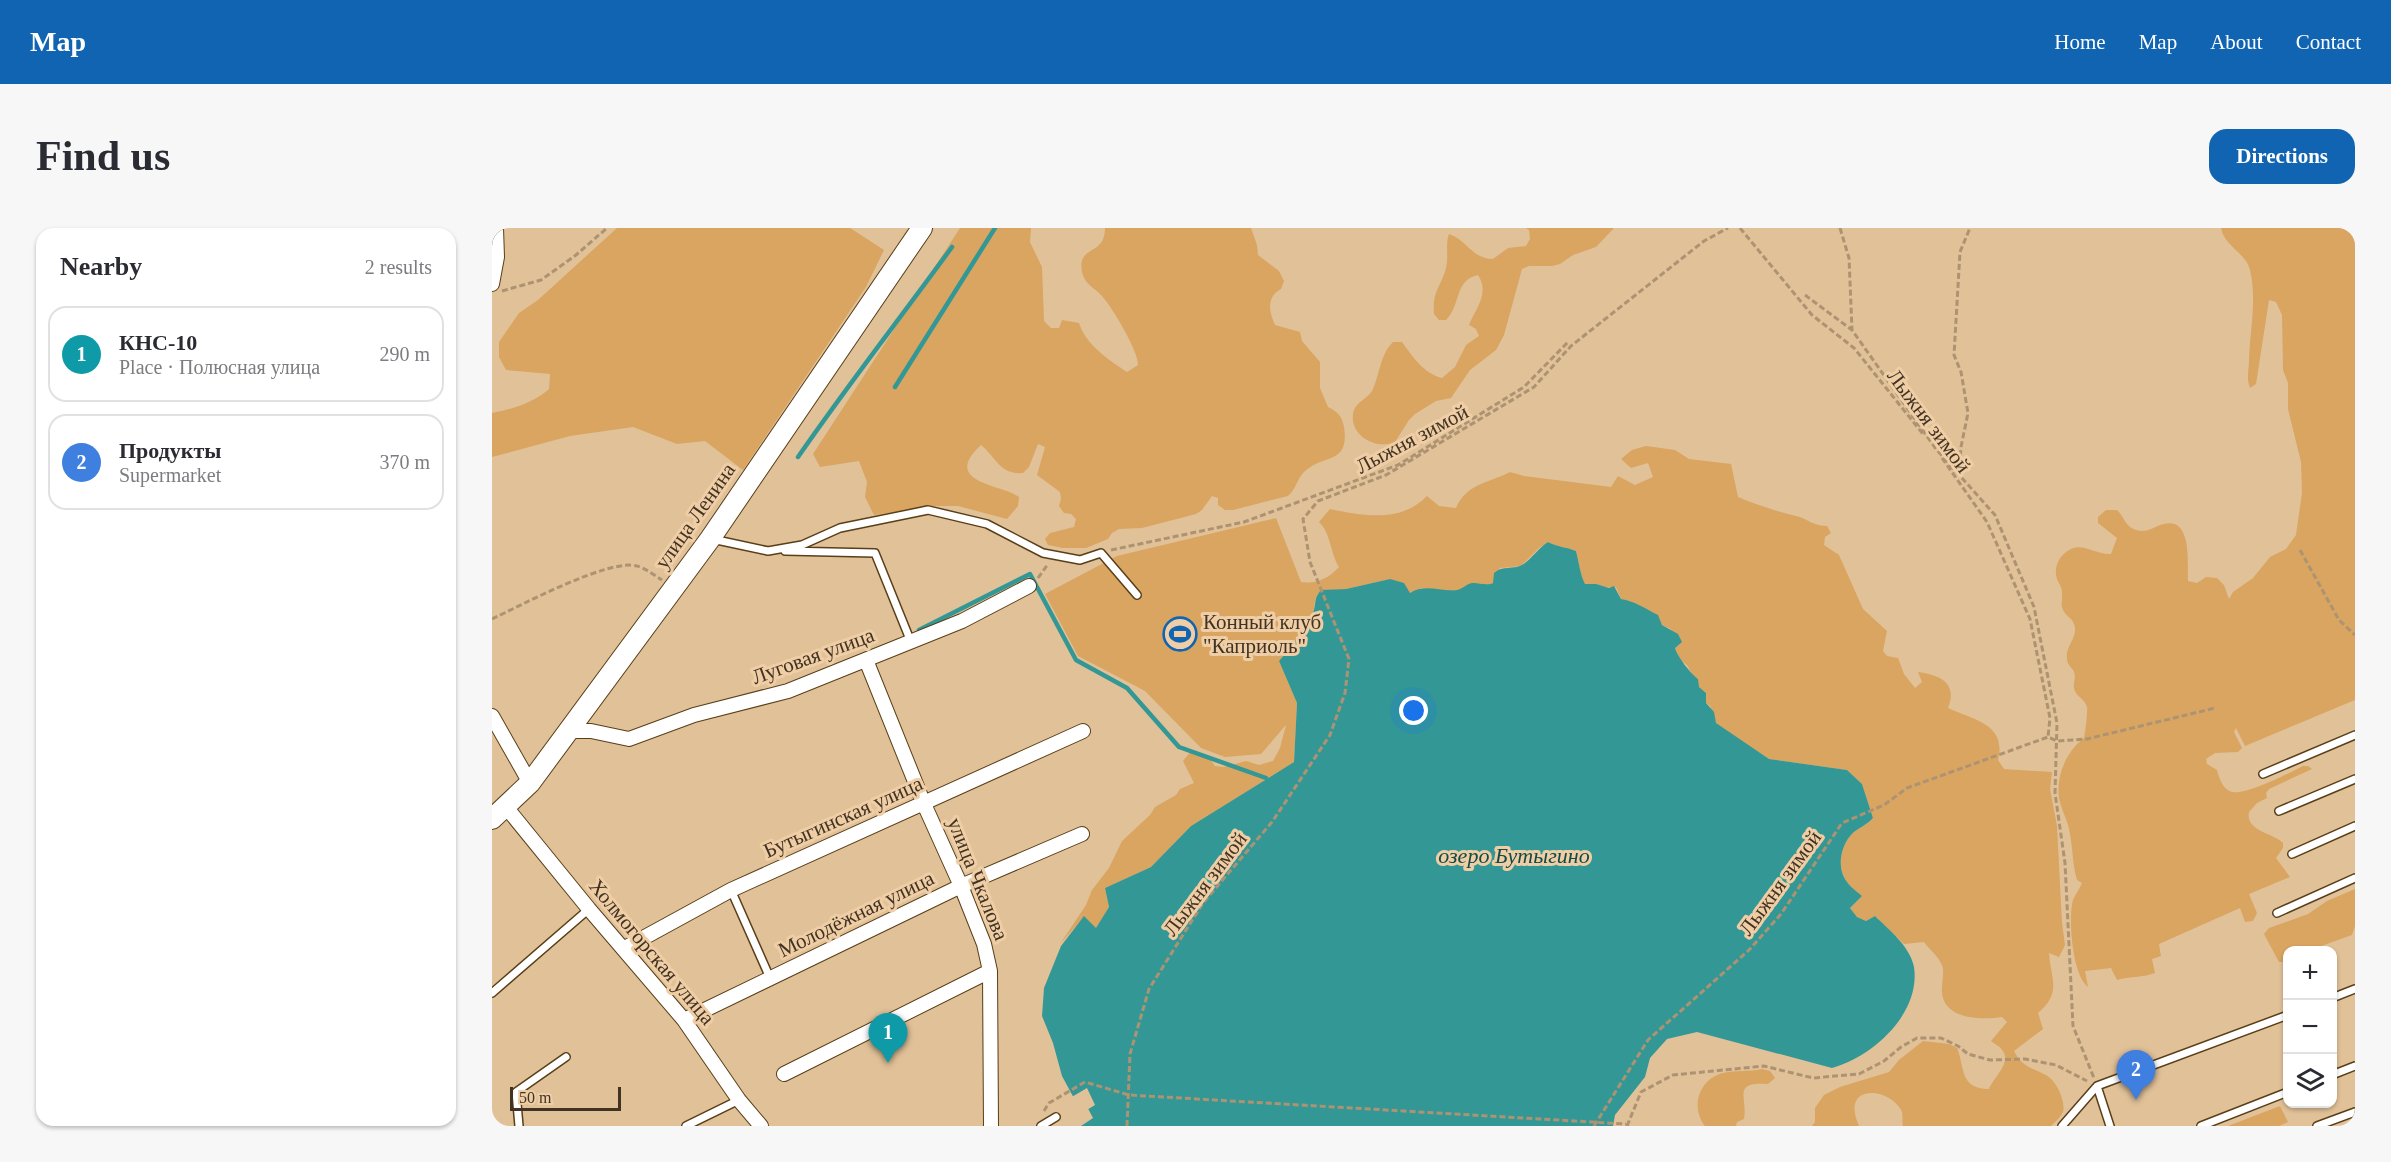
<!DOCTYPE html>
<html lang="en">
<head>
<meta charset="utf-8">
<style>
  body { margin:0; font-family:Georgia,serif; background:#f7f7f7; color:#2b2b33 }
  .controls { position:absolute; right:18px; bottom:18px; display:grid; overflow:hidden; border-radius:12px; box-shadow:0 2px 4px #0004 }
  .controls button { width:54px; height:54px; display:grid; place-items:center; padding:0; border:0; border-bottom:2px solid #e1e1e2; background:#fff; color:#2b2b33; font:30px sans-serif }
  .scale { position:absolute; left:18px; bottom:15px; width:111px; box-sizing:border-box; padding-left:6px; border:3px solid #403323; border-top:0; font-size:16px; line-height:21px; white-space:nowrap; color:#403323; -webkit-text-stroke:4px #efcda5; paint-order:stroke }
  .you { position:absolute; left:922px; top:483px; width:21px; height:21px; margin:-15px; border:4px solid #fff; border-radius:50%; background:#1a73e8; box-shadow:0 0 0 9px #1a73e833 }
  .badge { display:grid; place-items:center; width:39px; height:39px; border-radius:50%; background:#1064b2; color:#fff; font-size:20px; font-weight:700 }
  .pin { position:absolute; translate:-50% -50px; filter:drop-shadow(0 2px 3px #0008) }
  .pin::after { content:''; position:absolute; top:32px; width:21px; height:18px; background:inherit; clip-path:polygon(0 0,100% 0,50% 100%) }
  .list { margin:0; padding:0; list-style:none }
  h2 { display:flex; justify-content:space-between; align-items:center; height:78px; margin:0; padding:0 24px; font-size:26px }
  h2 small { font-size:20px; font-weight:400; color:#7c7c81 }
  .list li { display:grid; grid-template-columns:39px 1fr auto; gap:18px; align-items:center; box-sizing:border-box; height:96px; margin:0 12px 12px; padding:0 12px; border:2px solid #e1e1e2; border-radius:18px }
  .list b { display:block; font-size:22px; white-space:nowrap }
  .list p { margin:0; font-size:20px; white-space:nowrap; color:#7c7c81 }
  .list em { font-size:20px; font-style:normal; color:#7c7c81 }
  .icon { flex:none; width:33px; height:33px; fill:none; stroke:currentColor; stroke-width:2; stroke-linecap:round; stroke-linejoin:round }
  .map { position:relative; flex:none; width:1863px; height:898px; overflow:hidden; border-radius:18px }
  header { display:flex; align-items:center; gap:36px; box-sizing:border-box; height:84px; padding:0 30px; background:#1064b2; color:#fff }
  header strong { font-size:28px }
  nav { display:flex; gap:33px; margin-inline-start:auto; font-size:21px }
  .intro { display:flex; align-items:center; justify-content:space-between; box-sizing:border-box; height:144px; padding:0 36px }
  h1 { margin:0; font-size:42px }
  .button { padding:15px 27px; border-radius:18px; background:#1064b2; color:#fff; font-size:21px; font-weight:700 }
  main { display:flex; gap:36px; padding:0 36px }
  aside { flex:1; background:#fff; border-radius:18px; box-shadow:0 2px 4px #0004 }
  .map>svg:first-child { display:block }
  .green { fill:#d9a561 }
  .water { fill:#339895 }
  .pier { fill:#e1c198 }
  .lines { fill:none; stroke-linecap:round; stroke-linejoin:round }
  .stream { stroke:#339895; stroke-width:4.5 }
  .lane-casing { stroke:#593e17; stroke-width:10 }
  .street-casing { stroke:#593e17; stroke-width:16 }
  .secondary-casing { stroke:#593e17; stroke-width:22 }
  .path { stroke:#ad9372; stroke-width:3; stroke-dasharray:6 3; stroke-linecap:butt }
  .lane { stroke:#fff; stroke-width:7 }
  .street { stroke:#fff; stroke-width:14 }
  .secondary { stroke:#fff; stroke-width:20 }
  .labels { text-anchor:middle; stroke-width:6; stroke-linejoin:round; paint-order:stroke }
  .street-label { font-size:21px; fill:#403323; stroke:#efcda5 }
  .poi-label { font-size:21px; fill:#403323; stroke:#efcda5; text-anchor:start }
  .water-label { font-size:22px; font-style:italic; fill:#104b49; stroke:#efcda5 }
</style>
</head>
<body>
<header>
<strong>Map</strong>
<nav><a>Home</a><a>Map</a><a>About</a><a>Contact</a></nav>
</header>
<div class="intro"><h1>Find us</h1><a class="button">Directions</a></div>
<main>
<aside>
<h2>Nearby<small>2 results</small></h2>
<ul class="list">
<li><span class="badge" style="background:#0f9aa8">1</span><div><b>КНС-10</b><p>Place · Полюсная улица</p></div><em>290 m</em></li>
<li><span class="badge" style="background:#3f7fe0">2</span><div><b>Продукты</b><p>Supermarket</p></div><em>370 m</em></li>
</ul>
</aside>
<div class="map">
<svg width="1863" height="898" viewBox="0 0 1863 898">
  <rect width="100%" height="100%" fill="#e1c198"/>
  <path class="green" d="M125,0H358L392,22L374,59L251,242L213,213L185,216L141,199L78,208L0,229V185C21,181 41,175 57,161L58,146L14,142L7,129V114L27,85L46,72Z
    M468,0H539L538,14L550,39L552,93L559,100H567L570,92L587,95C594,117 617,132 635,144L646,137C647,124 620,79 610,68C602,59 593,57 590,44C585,16 613,29 613,0H759L765,17L766,27L787,43L792,53L789,61C774,69 777,84 783,97L808,104L810,113L828,134V160L836,179C846,184 850,188 852,199C858,238 830,225 811,245C805,252 804,261 796,268L741,282H733L726,277V270L720,268L710,282L704,286L650,300L627,301L620,305L616,311L594,320H571L556,317L553,311L558,305L582,299L584,291L579,286L572,285L567,278L569,271L568,264L545,247L553,219L546,216L537,239L531,245C508,247 504,229 489,217C448,255 510,256 527,269L526,278L515,291L466,278H443L382,287L373,269L375,254L367,233L328,239L321,226Z
    M1034,0H1122L1104,19L1081,27L1068,36L1060,38H1037L1030,41L1012,107L1004,122L978,142L959,170L944,173L923,186L917,192L903,214C886,222 858,209 861,186C863,173 877,171 881,161C888,145 888,127 901,114H910C921,129 931,145 950,150L963,139L974,117L987,108L984,101L977,97C984,80 998,65 986,47C962,52 969,78 954,92H947L942,86C940,63 949,59 954,40C957,28 953,17 957,6C975,12 980,31 1001,31L1016,20L1034,18L1038,11L1037,2Z
    M1729,0H1863V472L1753,518L1744,500L1742,504L1750,520L1746,524L1723,525L1714,531L1715,536L1725,542C1727,550 1731,562 1740,564C1755,567 1797,545 1811,538H1816L1820,541L1777,561L1774,565L1775,570L1765,575L1757,584C1753,603 1781,605 1791,615V620L1784,630L1798,649L1757,666L1765,685L1761,693L1753,694L1748,680L1667,716L1669,728L1660,731L1663,745C1650,750 1638,748 1625,752L1619,740L1593,743L1596,759C1580,747 1576,690 1581,672C1583,666 1588,661 1590,655L1585,652C1580,635 1581,618 1577,601C1575,591 1569,581 1567,570C1564,547 1574,524 1592,510C1593,507 1596,481 1595,479C1593,471 1583,468 1582,460C1581,454 1585,448 1581,442C1578,438 1575,436 1575,430C1573,420 1584,411 1583,400C1582,390 1574,389 1571,382C1568,376 1571,370 1570,364C1570,359 1567,356 1565,351C1561,339 1568,326 1579,321C1591,315 1605,327 1619,326L1625,310L1606,295V289L1614,282H1625C1632,288 1633,299 1644,302C1655,306 1662,298 1672,296C1701,289 1695,337 1696,353L1705,355L1714,349L1725,350L1732,357L1737,371L1741,364L1761,350L1778,329L1794,321L1804,307L1810,265L1809,234L1796,181V155L1791,142L1790,87L1784,74L1777,72L1764,156L1758,160C1754,150 1757,142 1757,132C1758,103 1765,71 1758,42C1754,25 1732,18 1729,0Z
    M1154,218L1183,222L1197,231L1239,236L1246,269C1265,277 1284,283 1304,288C1317,291 1318,297 1335,298L1339,305L1333,309L1332,317L1347,327L1371,381L1395,403L1391,423L1395,428L1406,430L1412,446L1423,460L1430,454L1426,444C1448,447 1466,455 1456,480C1482,492 1515,496 1506,532L1512,541L1560,544L1558,561L1565,598L1570,695L1573,717L1567,729L1557,725C1559,753 1570,764 1546,785L1551,801L1522,823C1529,838 1540,840 1554,847C1564,852 1574,873 1571,884C1569,889 1563,894 1559,898H1411C1410,895 1411,889 1410,884C1400,860 1347,853 1367,898H1320L1323,894V880L1332,867L1348,859L1397,844L1407,832L1431,813L1457,816L1465,820C1473,839 1467,861 1497,861C1500,851 1521,834 1510,822C1508,818 1502,816 1499,813L1515,794L1510,789C1490,792 1453,792 1450,765C1449,756 1453,745 1450,737C1446,728 1437,721 1432,714L1412,716L1383,688L1374,693L1365,689L1358,680L1370,668C1364,663 1356,658 1353,651C1345,638 1349,618 1359,607C1365,600 1374,598 1381,590L1370,556L1355,542L1277,531L1232,503L1224,495L1218,478L1214,475V465L1207,459L1195,437L1186,430L1183,420L1185,416L1179,401L1170,397C1165,382 1143,377 1129,371L1124,359C1114,361 1104,356 1093,357C1088,346 1087,334 1084,323C1074,319 1066,319 1056,314L1047,320L1029,338L1008,340C1006,345 1003,354 999,356C994,358 989,355 985,355C978,355 973,360 967,362C962,363 935,362 930,360L918,365L898,351L854,361L829,363C821,372 824,374 821,385C817,398 797,422 787,433L805,475L802,534L699,598L659,639L613,660L617,679L604,701L592,689L568,716L594,677L600,662L617,640L630,613L658,587L663,579L684,567L688,561L702,555L691,533L700,522L718,531L723,538L732,539L754,533L767,537L781,533L788,520L794,497L769,526L733,529L709,520L653,463L586,428L553,366L625,328L784,290L809,354C824,356 836,351 847,339C838,325 839,305 827,294L838,281C871,288 909,295 935,268L947,278L964,280C975,255 997,255 1018,244L1032,248L1119,259L1126,248L1143,257L1161,249L1156,235L1139,240L1129,231L1140,222Z
    M1863,661V698L1860,707L1818,722H1796L1795,734H1787L1772,706L1777,700L1816,686L1835,673Z
    M1270,841L1278,843L1283,850L1276,856C1239,853 1256,870 1252,891L1245,894L1244,898H1213C1198,879 1207,851 1231,845C1244,842 1257,844 1270,841Z
    M1788,878L1796,894L1787,898H1736Z"/>
  <path class="water" d="M1056,314C1066,319 1074,319 1084,323C1087,334 1088,346 1093,356H1104L1117,360L1122,358L1129,371C1142,373 1154,381 1166,387L1170,397L1186,406L1190,414L1183,420C1185,428 1199,446 1206,451L1207,459L1214,465V475L1222,484L1224,495L1277,531L1355,542L1370,556L1381,590C1374,598 1365,600 1359,607C1349,618 1345,638 1353,651C1357,658 1364,663 1370,668L1358,680L1365,689L1374,693L1383,688C1397,702 1418,718 1422,739C1429,786 1380,829 1340,840L1205,804L1175,811L1158,830L1153,849L1123,887L1121,898H589L601,890L591,871L584,874L570,848L561,815L550,788L552,760L569,718L592,688L604,700L617,679L613,660L659,639L699,598L802,534L805,475L787,433C797,422 817,398 821,385C825,374 821,372 829,362L854,361L898,351L912,355L918,365C932,355 949,364 965,362C971,361 976,354 982,355C990,355 994,358 1001,355L1002,345C1011,337 1021,342 1030,337C1040,331 1046,320 1056,314Z"/>
  <path class="pier" d="M595,860L603,877L593,883L589,875L583,876L578,870Z"/>
  <g class="lines">
    <path class="stream" d="M403,159L503,0
      M306,229C355,158 409,89 460,19
      M427,402L538,346L584,432L635,460L687,519L774,550"/>
    <g class="lane-casing">
      <path id="lane" d="M220,311L276,323L310,317L348,300L436,282L495,296L551,325L588,332L609,325L645,367
        M293,323L383,325L419,414
        M1771,546L1863,507
        M1787,583L1863,551
        M1800,626L1863,598
        M239,662L278,750
        M1785,685L1863,650
        M0,765L97,681
        M1840,770L1863,761
        M1840,847L1863,838
        M1605,858L1618,898
        M27,898L24,864L74,829
        M194,898L247,872
        M549,898L564,889
        M1570,898L1605,858L1796,787
        M1709,898L1796,864
        M1825,898L1863,884"/>
    </g>
    <g class="street-casing">
      <path id="street" d="M0,56L5,29L4,0
        M374,432L432,576L469,658L492,716L498,743L499,898
        M0,488L38,555
        M76,503H99L137,511L202,487L296,463L470,393L537,358
        M14,579L97,681L192,792L247,872L269,898
        M131,721L239,662L591,503
        M192,792L469,658L590,606
        M292,846L498,743"/>
    </g>
    <g class="secondary-casing">
      <path id="secondary" d="M0,591L38,555L218,311L430,0"/>
    </g>
    <path class="path" d="M1248,0L1320,87L1362,120L1431,206
      M1348,0L1357,30L1360,102
      M10,63L49,52L84,27L115,0
      M1313,67L1360,102L1444,221L1503,287L1542,379L1565,495L1563,565L1573,635L1581,798L1602,850
      M1450,230L1495,294L1538,391L1558,490L1556,509
      M1467,246L1469,219L1476,185L1469,144L1462,127L1468,24L1478,0
      M619,322L752,294L906,237L1032,159L1076,114
      M1808,322L1847,392L1863,407
      M546,350L556,336
      M0,391C28,378 117,330 145,338C153,340 162,347 170,352
      M552,883L557,875L593,854L637,867L1134,896
      M635,898L638,826L657,761L711,675L780,594L838,507L853,465L857,431L818,334L811,291L826,273L894,247L1042,159L1079,118L1212,13L1236,0
      M1102,898L1156,812L1257,722L1289,686L1350,595L1392,577L1415,560L1556,509L1565,513L1595,511L1723,480
      M1135,898L1149,864L1181,847L1272,838L1321,850L1367,846L1392,833L1409,819L1425,810H1449L1466,818L1476,826L1498,832L1533,831L1564,837L1595,853"/>
    <use href="#lane" class="lane"/>
    <use href="#street" class="street"/>
    <use href="#secondary" class="secondary"/>
  </g>
  <defs>
    <g id="stadium-ring" transform="scale(1.725)"><circle r="9.5" fill="#efcda5" stroke="#1064b2" stroke-width="1.5"/><path d="M0-5a6.5 5 0 1 0 0 10a6.5 5 0 1 0 0-10ZM-3.5-1.8h7v3.6h-7Z" fill="#1064b2"/></g>
  </defs>
  <g fill-rule="evenodd">
    <use href="#stadium-ring" x="688" y="406"/>
  </g>
  <g class="labels">
    <g class="street-label">
      <text transform="translate(1437 193) rotate(53)" y="7">Лыжня зимой</text>
      <text transform="translate(920 211) rotate(-28)" y="7">Лыжня зимой</text>
      <text transform="translate(203 288) rotate(-55)" y="7">улица Ленина</text>
      <text transform="translate(321 428) rotate(-20)" y="7">Луговая улица</text>
      <text transform="translate(351 589) rotate(-24)" y="7">Бутыгинская улица</text>
      <text transform="translate(486 651) rotate(68)" y="7">улица Чкалова</text>
      <text transform="translate(1288 655) rotate(-54)" y="7">Лыжня зимой</text>
      <text transform="translate(713 656) rotate(-53)" y="7">Лыжня зимой</text>
      <text transform="translate(364 686) rotate(-26)" y="7">Молодёжная улица</text>
      <text transform="translate(160 724) rotate(50)" y="7">Холмогорская улица</text>
    </g>
    <g class="poi-label">
      <text x="711" y="401">Конный клуб<tspan x="711" dy="24">"Каприоль"</tspan></text>
    </g>
    <g class="water-label">
      <text x="1022" y="635">озеро Бутыгино</text>
    </g>
  </g>
</svg>
<div class="controls">
<button>+</button>
<button>−</button>
<button><svg class="icon" aria-label="layers" viewBox="0 0 24 24"><path d="M12 4l9 5-9 5-9-5zM3 14l9 5 9-5"/></svg></button>
</div>
<div class="scale">50 m</div>
<div class="you"></div>
<div class="pin badge" style="left:396px;top:835px;background:#0f9aa8">1</div>
<div class="pin badge" style="left:1644px;top:872px;background:#3f7fe0">2</div>
</div>
</main>
</body>
</html>
